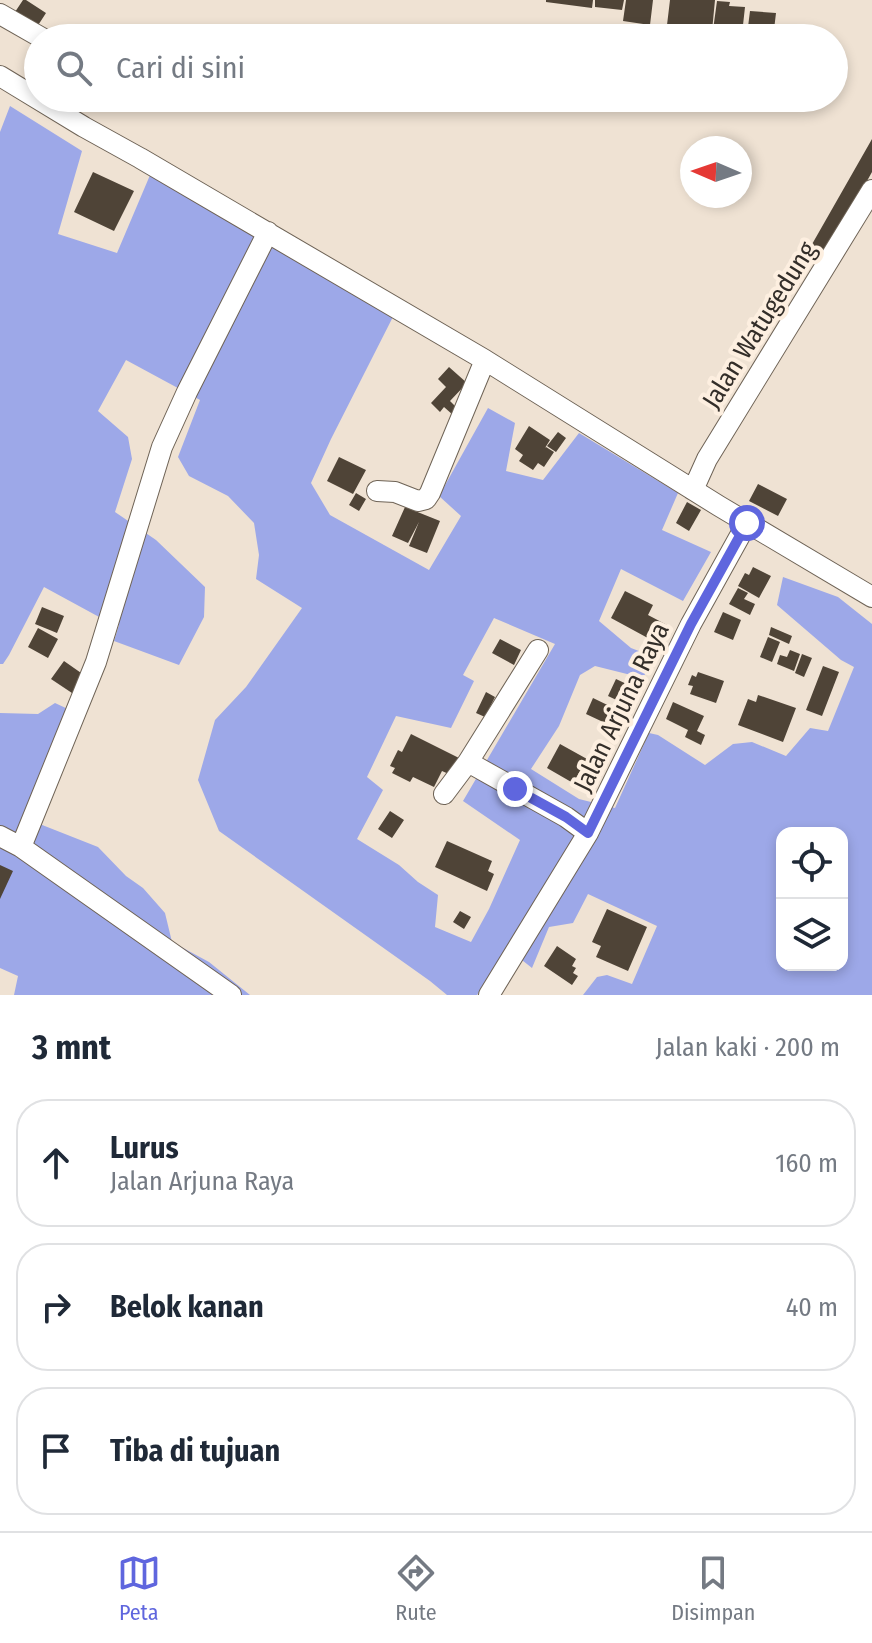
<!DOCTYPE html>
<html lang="id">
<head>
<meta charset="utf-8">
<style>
  body { margin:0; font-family:"Fira Sans Condensed",sans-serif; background:#f2f2f3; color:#1f2937 }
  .controls { position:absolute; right:24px; bottom:24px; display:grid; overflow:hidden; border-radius:16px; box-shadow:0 4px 12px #0003 }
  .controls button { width:72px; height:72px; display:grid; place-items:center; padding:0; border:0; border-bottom:2px solid #e0e1e3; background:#fff; color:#1f2937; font:40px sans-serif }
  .compass { position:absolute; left:680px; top:136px; width:72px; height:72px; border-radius:50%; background:#fff; box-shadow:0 4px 12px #0003; rotate:272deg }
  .stop { position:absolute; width:24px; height:24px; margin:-18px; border:6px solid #5f66de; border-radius:50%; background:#fff }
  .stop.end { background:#5f66de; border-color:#fff; box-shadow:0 2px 8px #0008 }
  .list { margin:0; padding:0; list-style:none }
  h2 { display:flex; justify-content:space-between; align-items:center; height:104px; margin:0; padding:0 32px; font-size:34px }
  h2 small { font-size:26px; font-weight:400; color:#747a83 }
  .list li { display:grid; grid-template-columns:52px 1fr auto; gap:24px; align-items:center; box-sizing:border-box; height:128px; margin:0 16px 16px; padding:0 16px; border:2px solid #e0e1e3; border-radius:32px }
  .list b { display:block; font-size:30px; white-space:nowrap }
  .list p { margin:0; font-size:26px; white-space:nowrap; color:#747a83 }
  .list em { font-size:26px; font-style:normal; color:#747a83 }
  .icon { flex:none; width:44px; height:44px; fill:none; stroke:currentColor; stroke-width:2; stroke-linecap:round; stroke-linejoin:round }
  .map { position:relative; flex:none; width:872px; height:995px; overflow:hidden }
  .search { position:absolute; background:#fff; box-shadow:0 4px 12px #0003; left:24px; right:24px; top:24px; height:88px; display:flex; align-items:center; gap:20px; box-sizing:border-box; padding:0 28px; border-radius:44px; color:#747a83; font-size:30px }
  .sheet { height:536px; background:#fff }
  nav { display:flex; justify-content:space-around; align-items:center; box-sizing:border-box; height:112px; border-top:2px solid #e0e1e3; background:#fff; font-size:22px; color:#747a83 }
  nav a { display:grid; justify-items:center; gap:4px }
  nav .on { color:#5f66de }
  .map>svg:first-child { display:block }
  .forest { fill:#9da8e8; fill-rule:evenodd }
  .building { fill:#4f4437 }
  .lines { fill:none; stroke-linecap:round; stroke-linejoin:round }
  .minor-casing { stroke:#6e6356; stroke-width:22 }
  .minor { stroke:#fff; stroke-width:20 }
  .route { stroke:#5f66de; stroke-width:10 }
  .labels { text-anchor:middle; stroke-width:8; stroke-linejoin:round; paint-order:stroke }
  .street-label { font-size:26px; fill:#332e29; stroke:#fdefe0 }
</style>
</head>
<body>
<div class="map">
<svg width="872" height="995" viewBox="0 0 872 995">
  <rect width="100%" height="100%" fill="#efe2d3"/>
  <path class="forest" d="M10,106L82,151L58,234L117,253L156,161L400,303L331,439L311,483L330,515L429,570L461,516L439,496L488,408L515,423L506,471L543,480L579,433L678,493L662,530L711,552L683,601L621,569L599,621L631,648L644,653L649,666L643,678L595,666L580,675L559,726L531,769L579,799L615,808L649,733L658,735L705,765L733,744L752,742L786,756L810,728L828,731L854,667L841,660L777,605L783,577L838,597L872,624V995H583L597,977L607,975L632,984L657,926L588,894L573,923L549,927L532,968L508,949L477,995H447L430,981L219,831L198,780L215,720L246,687L302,608L256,579L259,555L254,523L228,496L189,476L178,457L200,400L126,360L98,411L128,437L132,459L115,512L156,540L205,587L204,617L179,665L114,641L119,625L101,618L44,587L9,655L3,664H0V132ZM494,618L555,644L463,801L520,840L489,909L471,942L435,927L438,895L418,882L399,865L357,839L383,790L367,777L396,716L451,728L474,681L463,675ZM782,833H842V965H782Z
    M55,703L70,710L27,819L98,847L126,876L143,888L165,913L172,942L209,962L250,995H14L18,976L0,968V713L38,714Z"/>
  <path class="building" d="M23,0H26L46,13L35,30L13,15Z
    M546,0H593L592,8L546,2Z
    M595,0H624L622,10L595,7Z
    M626,0H653L650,25L623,21Z
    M670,0H715L712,31L667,25Z
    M717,1L730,2L729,6L745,7L742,34L713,30Z
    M750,11L776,13L773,38L747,35Z
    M121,24L155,38L115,37Z
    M872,139V172L826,254L811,246Z
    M93,172L134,191L114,231L74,212Z
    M449,367L467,383L450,401L458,409L453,415L444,407L440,412L431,403L446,387L438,379Z
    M529,426L550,440L545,448L546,447L554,452L544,467L538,463L533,470L519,461L523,455L515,449Z
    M558,432L566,438L556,452L547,446Z
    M339,457L366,470L353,494L327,481Z
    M758,484L787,499L778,516L749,501Z
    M356,493L366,499L359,511L349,505Z
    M687,502L701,510L689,531L676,523Z
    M405,507L440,521L427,553L409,546L419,522L408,543L392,536Z
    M753,567L771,576L759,598L738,586L745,573L749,575Z
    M738,588L748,593L744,599L755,604L750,615L729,604Z
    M625,591L653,605L648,615L667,625L657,643L611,618Z
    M42,607L64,616L57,633L35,624Z
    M723,612L741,620L733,640L714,632Z
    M771,627L792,636L789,644L769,635Z
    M38,628L58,639L48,658L28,647Z
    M768,637L780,642L772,662L760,657Z
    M500,639L521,650L514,665L492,653Z
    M790,650L800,654L794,671L777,664L780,655L787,657Z
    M802,654L812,658L804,677L795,673Z
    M64,661L84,675L72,693L51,679Z
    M823,666L839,672L822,716L806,710Z
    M698,672L724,681L716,703L690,694L693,686L688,685L692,675L696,677Z
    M616,679L635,688L627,705L608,696Z
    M486,692L495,697L485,717L476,713Z
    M758,695L796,708L783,742L738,725L748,699L756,702Z
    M593,698L626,714L618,729L586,714Z
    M673,702L704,716L697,731L705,735L701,745L685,737L688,730L666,719Z
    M411,734L459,758L451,775L442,771L434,787L413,777L410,782L392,773L395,768L390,766L398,750L402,752Z
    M560,744L587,759L573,783L547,768Z
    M390,811L404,820L392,838L378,829Z
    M447,841L492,861L488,871L494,874L487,891L435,867Z
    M0,865L13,871L0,899Z
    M607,909L647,927L628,971L596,957L601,946L592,942Z
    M460,911L471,917L464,929L453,922Z
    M557,946L576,959L572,966L576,968L573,973L578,976L572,985L544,966Z"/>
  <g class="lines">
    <g class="minor-casing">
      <path id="minor" d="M0,14L42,38
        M0,76L84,127L140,158L485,360L719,506L872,597
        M693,490L707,459L872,190
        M377,491L395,492L418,501L426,499L430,493L485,360
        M468,762L538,650
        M444,794L468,762L566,817L588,833
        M0,836L21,847L231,995
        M21,847L96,662L162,447L187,392L268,232
        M489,995L588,833L691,624L747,523"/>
    </g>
    <use href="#minor" class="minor"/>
  </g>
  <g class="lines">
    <path class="route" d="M515,789L566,817L588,833L691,624L747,523"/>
  </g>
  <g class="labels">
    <g class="street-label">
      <text transform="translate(759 325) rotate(-58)" y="9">Jalan Watugedung</text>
      <text transform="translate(621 707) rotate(-64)" y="9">Jalan Arjuna Raya</text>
    </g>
  </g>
</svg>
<div class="controls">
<button><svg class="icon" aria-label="locate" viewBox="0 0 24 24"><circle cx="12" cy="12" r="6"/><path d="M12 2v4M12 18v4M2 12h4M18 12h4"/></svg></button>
<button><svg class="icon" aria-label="layers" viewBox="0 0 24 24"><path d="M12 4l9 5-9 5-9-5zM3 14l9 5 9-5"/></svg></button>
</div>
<svg class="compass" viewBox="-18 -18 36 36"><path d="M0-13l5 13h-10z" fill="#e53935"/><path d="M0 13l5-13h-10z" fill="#747a83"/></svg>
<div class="stop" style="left:747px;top:523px"></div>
<div class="stop end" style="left:515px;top:789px"></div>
<div class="search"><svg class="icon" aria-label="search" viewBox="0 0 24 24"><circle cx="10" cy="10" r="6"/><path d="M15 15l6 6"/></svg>Cari di sini</div>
</div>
<section class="sheet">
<h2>3 mnt<small>Jalan kaki · 200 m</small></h2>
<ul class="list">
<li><svg class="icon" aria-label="ahead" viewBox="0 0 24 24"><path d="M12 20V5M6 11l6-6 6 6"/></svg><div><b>Lurus</b><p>Jalan Arjuna Raya</p></div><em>160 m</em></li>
<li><svg class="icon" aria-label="right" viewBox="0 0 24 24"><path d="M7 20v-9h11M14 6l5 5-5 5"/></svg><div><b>Belok kanan</b></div><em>40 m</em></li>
<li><svg class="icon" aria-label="arrive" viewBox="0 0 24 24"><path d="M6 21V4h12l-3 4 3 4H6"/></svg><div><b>Tiba di tujuan</b></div></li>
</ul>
</section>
<nav>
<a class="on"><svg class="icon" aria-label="map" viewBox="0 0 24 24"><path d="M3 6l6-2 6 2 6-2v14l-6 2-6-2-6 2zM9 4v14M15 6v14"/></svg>Peta</a>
<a><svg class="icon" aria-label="directions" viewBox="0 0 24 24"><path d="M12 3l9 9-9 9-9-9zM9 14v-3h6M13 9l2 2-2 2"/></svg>Rute</a>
<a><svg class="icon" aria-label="saved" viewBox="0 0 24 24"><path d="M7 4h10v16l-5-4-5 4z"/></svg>Disimpan</a>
</nav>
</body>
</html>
